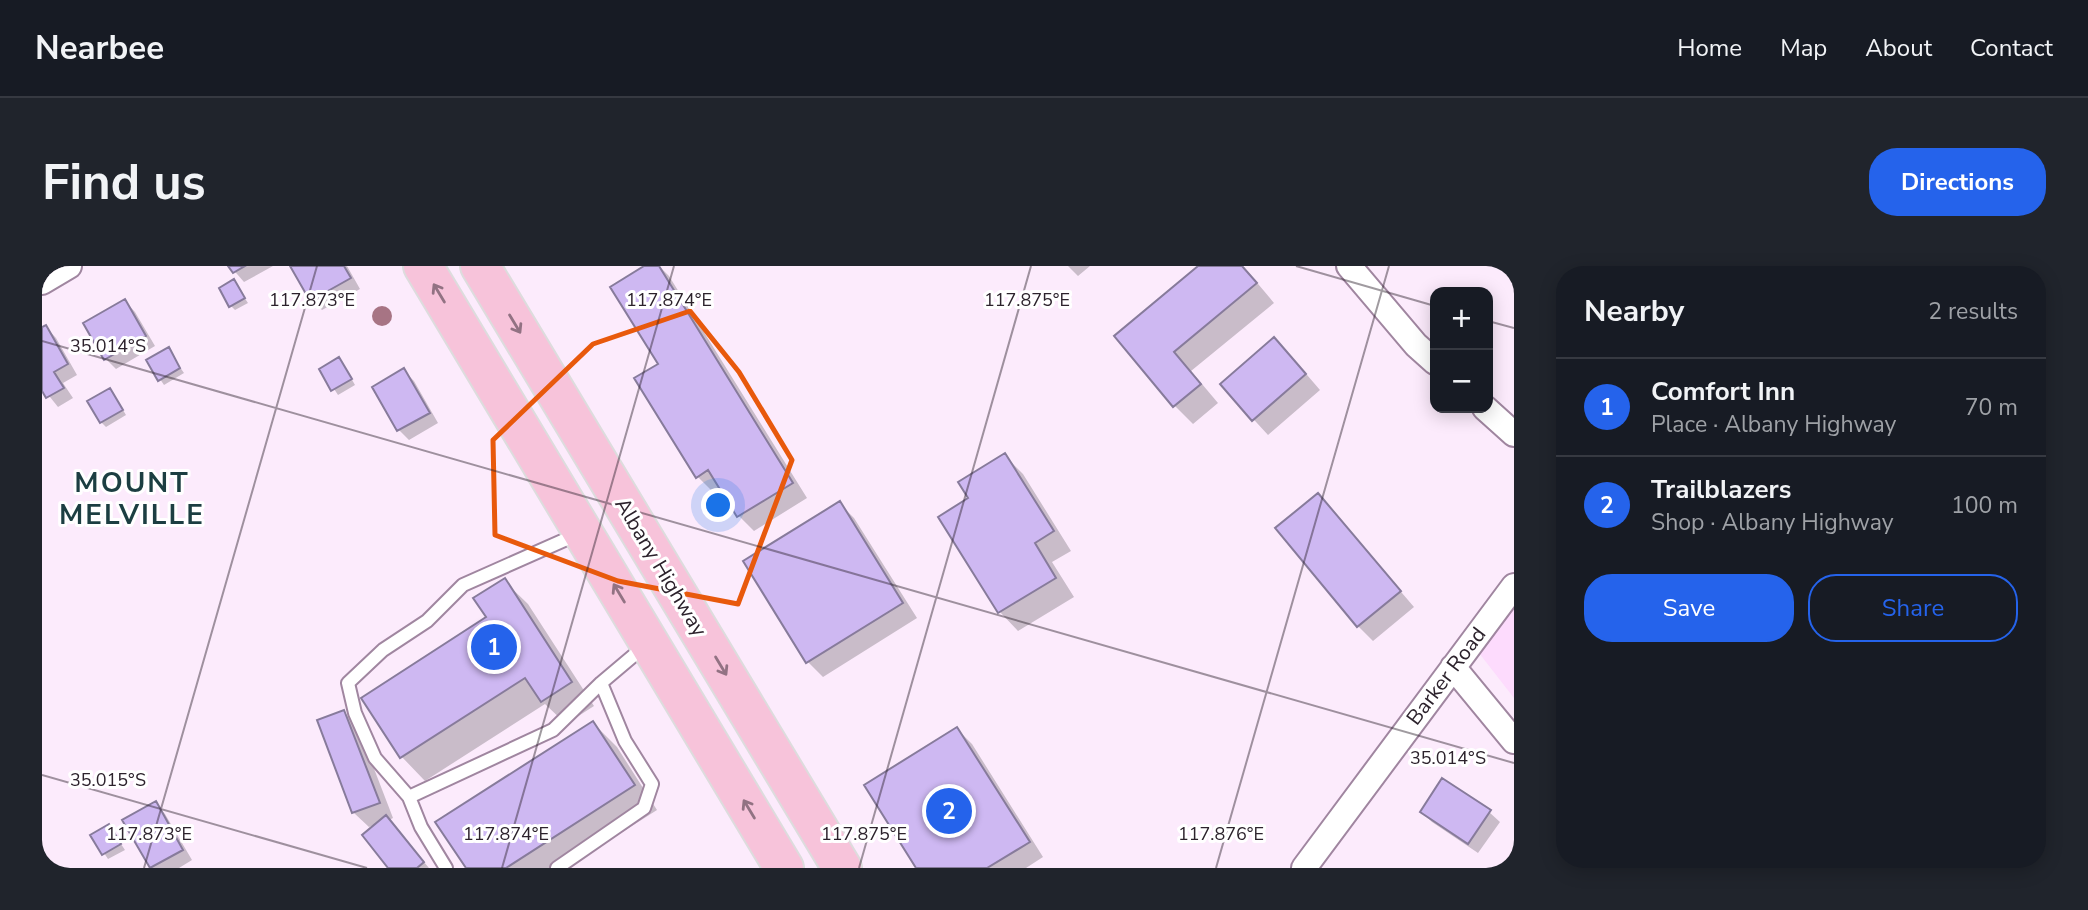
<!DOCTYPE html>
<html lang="en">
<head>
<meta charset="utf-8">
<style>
  body { margin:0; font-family:"Nunito Sans",sans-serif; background:#20242c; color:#f1f3f6 }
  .controls { position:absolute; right:21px; top:21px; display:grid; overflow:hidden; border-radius:14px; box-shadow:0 4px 18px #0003 }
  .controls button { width:63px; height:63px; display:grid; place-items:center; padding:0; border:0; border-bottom:2px solid #363941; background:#171b24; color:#f1f3f6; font:35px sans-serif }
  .you { position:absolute; left:677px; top:240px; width:24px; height:24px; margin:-18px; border:5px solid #fff; border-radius:50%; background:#1a73e8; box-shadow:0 0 0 10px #1a73e833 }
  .badge { display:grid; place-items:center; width:46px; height:46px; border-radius:50%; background:#2563eb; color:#fff; font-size:23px; font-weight:700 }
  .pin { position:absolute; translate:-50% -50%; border:4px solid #fff; box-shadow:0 2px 7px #0006 }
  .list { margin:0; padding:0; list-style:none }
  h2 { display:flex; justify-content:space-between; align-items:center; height:91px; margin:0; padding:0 28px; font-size:30px }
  h2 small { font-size:23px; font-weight:400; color:#9ea1a6 }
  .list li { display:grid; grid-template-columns:46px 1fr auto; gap:21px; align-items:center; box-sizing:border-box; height:98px; padding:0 28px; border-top:2px solid #363941 }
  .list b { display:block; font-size:26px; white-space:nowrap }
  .list p { margin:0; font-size:23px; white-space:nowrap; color:#9ea1a6 }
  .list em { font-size:23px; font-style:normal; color:#9ea1a6 }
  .actions { display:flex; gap:14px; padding:21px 28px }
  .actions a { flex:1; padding:16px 0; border:2px solid #2563eb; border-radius:28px; text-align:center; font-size:24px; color:#2563eb }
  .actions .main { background:#2563eb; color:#fff }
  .map { position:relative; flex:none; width:1472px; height:602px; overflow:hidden; border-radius:28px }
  header { display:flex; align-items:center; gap:42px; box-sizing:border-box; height:98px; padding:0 35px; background:#171b24; border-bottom:2px solid #363941 }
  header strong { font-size:33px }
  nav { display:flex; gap:38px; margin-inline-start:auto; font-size:24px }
  .intro { display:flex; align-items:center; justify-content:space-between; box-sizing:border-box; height:168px; padding:0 42px }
  h1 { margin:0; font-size:49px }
  .button { padding:18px 32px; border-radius:28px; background:#2563eb; color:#fff; font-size:24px; font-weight:700 }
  main { display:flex; gap:42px; padding:0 42px }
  aside { flex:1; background:#171b24; border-radius:28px; box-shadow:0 4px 18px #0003 }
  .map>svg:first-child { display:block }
  .built { fill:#fddbfd }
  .shadow { fill:#0003 }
  .building { fill:#ceb8f2; stroke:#877b9b; stroke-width:2 }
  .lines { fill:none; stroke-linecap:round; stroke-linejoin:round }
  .service-casing { stroke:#a086a0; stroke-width:16 }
  .minor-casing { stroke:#a086a0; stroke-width:28 }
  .trunk-casing { stroke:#dddcdd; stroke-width:42 }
  .service { stroke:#fff; stroke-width:12 }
  .minor { stroke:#fff; stroke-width:24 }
  .trunk { stroke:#f7c3da; stroke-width:38 }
  .tree { fill:#a77484 }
  .oneway { stroke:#927283 }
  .marked { fill:none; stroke:#e8590c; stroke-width:5; stroke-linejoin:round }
  .ticks { fill:none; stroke:#2c222c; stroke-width:2; stroke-opacity:0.45 }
  .labels { text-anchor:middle; stroke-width:6; stroke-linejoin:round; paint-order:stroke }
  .street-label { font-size:21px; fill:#2c222c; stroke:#fff }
  .district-label { font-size:28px; font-weight:bold; letter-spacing:2px; fill:#1c3e42; stroke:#fff }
  .ticks-label { font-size:18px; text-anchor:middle; fill:#2c222c; stroke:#fff; stroke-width:6; stroke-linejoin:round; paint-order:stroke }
</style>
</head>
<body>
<header>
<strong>Nearbee</strong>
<nav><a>Home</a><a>Map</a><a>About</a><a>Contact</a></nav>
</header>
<div class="intro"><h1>Find us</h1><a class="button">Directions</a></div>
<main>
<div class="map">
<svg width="1472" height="602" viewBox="0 0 1472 602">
  <rect width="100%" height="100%" fill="#fcebfc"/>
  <path class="built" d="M1472,339V432L1437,387Z"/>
  <path class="shadow" d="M188,0H231L202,16Z
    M250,0H305L318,23L280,44L270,34Z
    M605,0H617L627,10L765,232L712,265L697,250L679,221L671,226L656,211L618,98Z
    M1026,0H1048L1036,10Z
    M1159,0H1201L1232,37L1149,105L1176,137L1151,158L1132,139L1074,70Z
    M192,16L206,37L193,44L189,40Z
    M83,35L93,46L113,80L74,103L64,93Z
    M4,61L14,72L35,109L21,117L31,132L16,141L0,121V63Z
    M126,84L142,107L122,119L106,95Z
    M1247,88L1278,124L1226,169L1180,119Z
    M301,98L313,119L296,129L279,103Z
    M362,105L372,115L396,157L367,174L357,164Z
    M72,129L84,149L64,161L59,156Z
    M962,189L981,208L1029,285L1010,296L1032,331L976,365L958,346L898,251L929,233Z
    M1276,229L1372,341L1331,375L1316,360Z
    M797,237L812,252L875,352L781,411L766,396L703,296Z
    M462,315L486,338L552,440L524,458L503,438L383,515L360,491L446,352Z
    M302,446L316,461L351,552L347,554L387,602H348L334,558L327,561L312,547L277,455Z
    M551,457L575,481L615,544L524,602H426Z
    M915,463L930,478L1001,591L984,602H876Z
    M113,537L123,548L150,594L137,602H110L82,555Z
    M1380,546H1447L1458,556L1436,587L1390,556Z
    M67,560L83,584L66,593L50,569Z"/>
  <path class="building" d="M186,0H203L191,7Z
    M248,0H302L309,12L268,35Z
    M602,0H617L751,217L695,251L666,204L654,212L592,112L616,98L568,21Z
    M1156,0H1200L1215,17L1132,86L1159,118L1131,141L1072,70Z
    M192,13L203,32L187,41L177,22Z
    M83,33L104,70L62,94L41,57Z
    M4,59L26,98L12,106L22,122L4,132L0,125V61Z
    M1232,71L1264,108L1210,155L1178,118Z
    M127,81L138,102L116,115L104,94Z
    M297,91L310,113L289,125L277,103Z
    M362,102L388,147L355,165L330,121Z
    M68,122L81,144L58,157L45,135Z
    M963,187L1012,265L993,277L1014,312L956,347L896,251L926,232L916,216Z
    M1276,227L1359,325L1315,361L1233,262Z
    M798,235L861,337L764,397L701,295Z
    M463,312L530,416L499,436L483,412L358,492L319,432L444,351L431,332Z
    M302,444L338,537L310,547L275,454Z
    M551,455L593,519L464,602H424L393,556Z
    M915,461L988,576L945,602H874L822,519Z
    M1400,512L1449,544L1426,578L1378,546Z
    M114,535L141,584L108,602L80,554Z
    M344,549L382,596L375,602H346L320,569Z
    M67,558L79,578L60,589L48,569Z"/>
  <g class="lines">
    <g class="service-casing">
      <path id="service" d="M367,531L511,464L559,417L604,379
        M404,602L379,561L367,531L333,492L313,447L306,417L341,384L385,355L421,319L536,268
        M515,602L602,542L610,518L583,475L559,417"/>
    </g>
    <g class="minor-casing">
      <path id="minor" d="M1307,0L1374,79L1393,96
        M0,16L27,0
        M1443,142L1472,168
        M1411,401L1472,475
        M1262,602L1472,320"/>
    </g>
    <g class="trunk-casing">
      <path id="trunk" d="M381,0L742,602
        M438,0L800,602"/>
    </g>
    <use href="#service" class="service"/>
    <use href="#minor" class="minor"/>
    <use href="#trunk" class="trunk"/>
  </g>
  <circle class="tree" cx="340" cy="50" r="10"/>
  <defs><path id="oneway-shaft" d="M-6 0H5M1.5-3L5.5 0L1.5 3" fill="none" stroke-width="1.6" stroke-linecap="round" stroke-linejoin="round" transform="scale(1.75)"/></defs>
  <g class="oneway">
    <use href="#oneway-shaft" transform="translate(397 27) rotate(-121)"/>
    <use href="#oneway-shaft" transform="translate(473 58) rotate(59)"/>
    <use href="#oneway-shaft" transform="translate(577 327) rotate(-121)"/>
    <use href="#oneway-shaft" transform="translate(679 400) rotate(59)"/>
    <use href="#oneway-shaft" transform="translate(707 543) rotate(-121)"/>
  </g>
  <path class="marked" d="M648,45L697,106L750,194L696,338L576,315L453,269L451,174L551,78Z"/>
  <path class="ticks" d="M1254,0L1393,40M1446,55L1472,62M0,75L1472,497M0,509L325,602M102,602L275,0M460,602L632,0M817,602L989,0M1174,602L1347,0"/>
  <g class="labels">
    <g class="street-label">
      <text transform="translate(619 301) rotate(59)" y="7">Albany Highway</text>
      <text transform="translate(1404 410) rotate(-53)" y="7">Barker Road</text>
    </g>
    <g class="district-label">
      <text x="90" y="226">MOUNT<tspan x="90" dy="32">MELVILLE</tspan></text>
    </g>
  </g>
  <g class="ticks-label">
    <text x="270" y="40">117.873°E</text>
    <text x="627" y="40">117.874°E</text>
    <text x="985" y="40">117.875°E</text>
    <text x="66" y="86">35.014°S</text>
    <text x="1406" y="498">35.014°S</text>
    <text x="66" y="520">35.015°S</text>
    <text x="107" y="574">117.873°E</text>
    <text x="464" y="574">117.874°E</text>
    <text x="822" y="574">117.875°E</text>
    <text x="1179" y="574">117.876°E</text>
  </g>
</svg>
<div class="controls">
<button>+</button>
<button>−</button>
</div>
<div class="you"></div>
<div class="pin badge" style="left:452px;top:381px">1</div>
<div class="pin badge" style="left:907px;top:545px">2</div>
</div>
<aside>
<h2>Nearby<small>2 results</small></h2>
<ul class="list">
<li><span class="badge">1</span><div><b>Comfort Inn</b><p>Place · Albany Highway</p></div><em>70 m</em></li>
<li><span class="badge">2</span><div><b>Trailblazers</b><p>Shop · Albany Highway</p></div><em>100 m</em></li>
</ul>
<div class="actions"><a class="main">Save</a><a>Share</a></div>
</aside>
</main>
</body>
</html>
